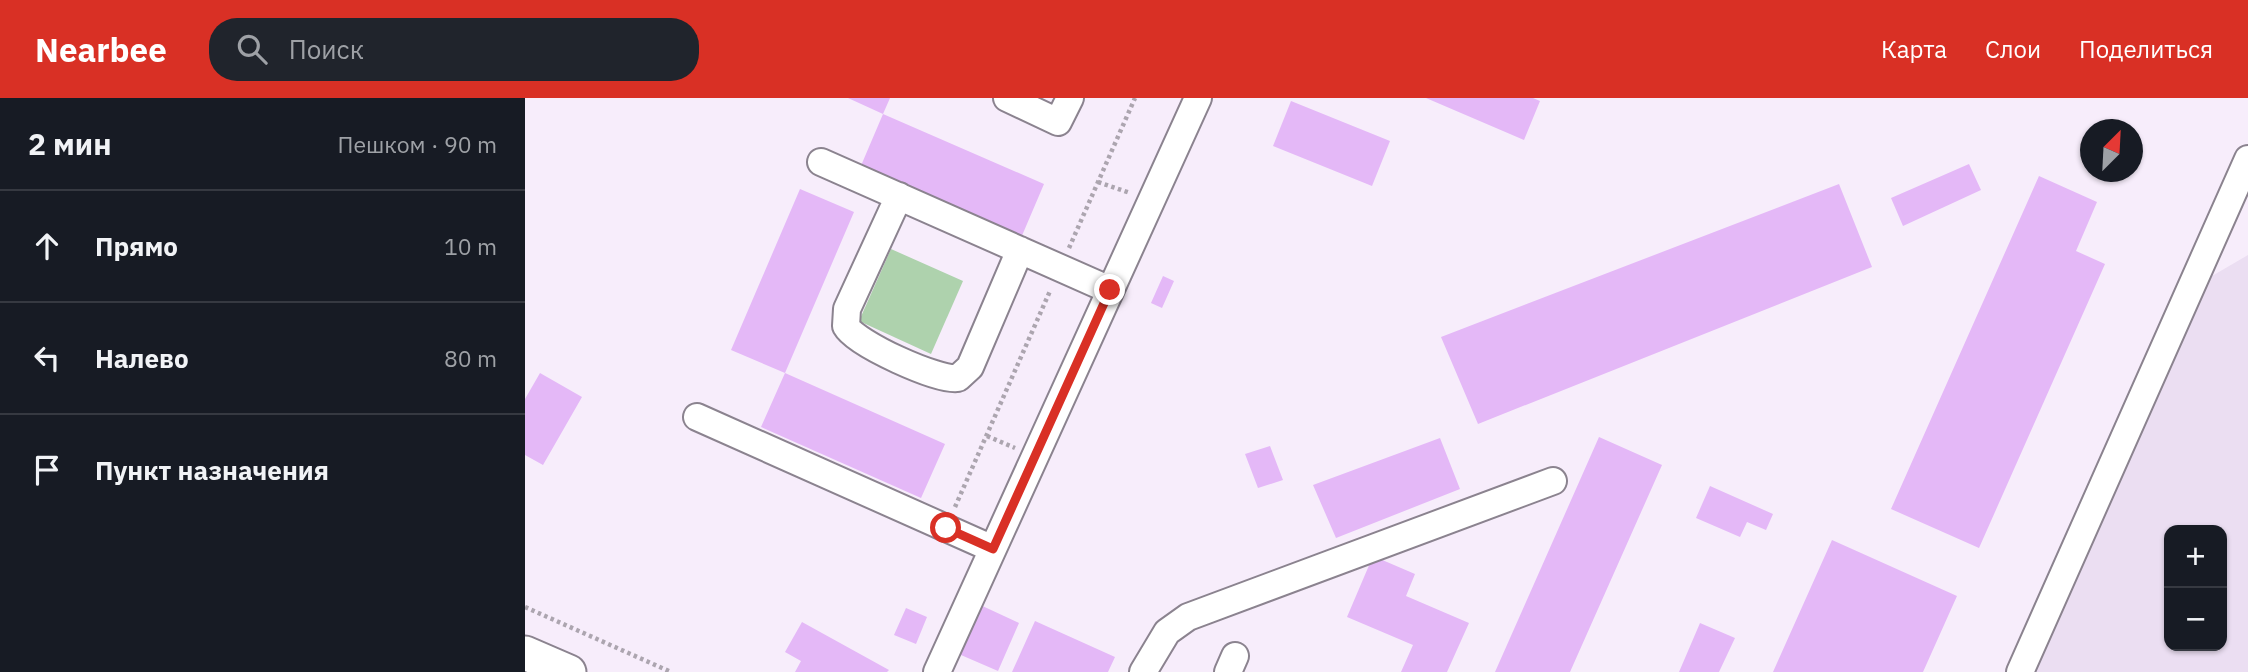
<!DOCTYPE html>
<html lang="ru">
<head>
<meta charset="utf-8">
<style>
  body { margin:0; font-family:"IBM Plex Sans",sans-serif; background:#20242c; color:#f1f3f6 }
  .controls { position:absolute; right:21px; bottom:21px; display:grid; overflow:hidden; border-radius:14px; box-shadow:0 2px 5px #0004 }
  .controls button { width:63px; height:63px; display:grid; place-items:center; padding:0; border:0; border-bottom:2px solid #363941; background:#171b24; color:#f1f3f6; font:35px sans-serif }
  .compass { position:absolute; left:1555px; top:21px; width:63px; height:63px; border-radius:50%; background:#171b24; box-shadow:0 2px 5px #0004; rotate:24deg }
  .stop { position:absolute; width:21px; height:21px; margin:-16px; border:5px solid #d93025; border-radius:50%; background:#fff }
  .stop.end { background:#d93025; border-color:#fff; box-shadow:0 2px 7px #0008 }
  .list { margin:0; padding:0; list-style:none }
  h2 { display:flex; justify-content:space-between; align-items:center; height:91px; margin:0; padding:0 28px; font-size:30px }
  h2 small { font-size:23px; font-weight:400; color:#9ea1a6 }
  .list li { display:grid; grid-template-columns:46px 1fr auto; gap:21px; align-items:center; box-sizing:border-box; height:112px; padding:0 28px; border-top:2px solid #363941 }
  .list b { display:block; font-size:26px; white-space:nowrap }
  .list em { font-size:23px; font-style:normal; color:#9ea1a6 }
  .icon { flex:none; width:38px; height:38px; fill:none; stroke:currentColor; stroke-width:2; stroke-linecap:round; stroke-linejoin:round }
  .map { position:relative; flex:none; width:1723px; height:574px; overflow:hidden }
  header { display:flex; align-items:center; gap:42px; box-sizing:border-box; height:98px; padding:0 35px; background:#d93025; color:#fff }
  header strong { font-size:33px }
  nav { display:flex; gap:38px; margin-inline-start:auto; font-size:24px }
  .search { width:490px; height:63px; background:#20242c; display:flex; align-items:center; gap:18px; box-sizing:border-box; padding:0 24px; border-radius:28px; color:#9ea1a6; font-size:26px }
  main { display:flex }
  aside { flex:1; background:#171b24 }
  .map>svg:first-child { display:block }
  .industrial { fill:#ebdef2; fill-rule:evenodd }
  .green { fill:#aed2ad }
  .building { fill:#e4b8f7 }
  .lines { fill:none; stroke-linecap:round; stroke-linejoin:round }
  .minor-casing { stroke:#8b838f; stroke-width:30 }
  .major-casing { stroke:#8b838f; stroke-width:37 }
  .path { stroke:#aca5af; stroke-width:4.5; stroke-dasharray:3.5 3.5; stroke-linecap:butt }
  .minor { stroke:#fff; stroke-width:26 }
  .major { stroke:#fff; stroke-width:33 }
  .route { stroke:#d93025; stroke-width:9 }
</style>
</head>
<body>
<header>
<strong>Nearbee</strong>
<div class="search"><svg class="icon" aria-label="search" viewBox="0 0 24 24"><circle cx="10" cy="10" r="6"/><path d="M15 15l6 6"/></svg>Поиск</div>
<nav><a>Карта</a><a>Слои</a><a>Поделиться</a></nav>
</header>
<main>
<aside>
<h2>2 мин<small>Пешком · 90 m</small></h2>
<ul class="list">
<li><svg class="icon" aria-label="ahead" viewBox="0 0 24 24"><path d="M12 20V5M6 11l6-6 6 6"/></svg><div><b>Прямо</b></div><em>10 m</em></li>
<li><svg class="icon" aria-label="left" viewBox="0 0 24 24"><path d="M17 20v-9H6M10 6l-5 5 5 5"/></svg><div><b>Налево</b></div><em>80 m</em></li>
<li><svg class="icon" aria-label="arrive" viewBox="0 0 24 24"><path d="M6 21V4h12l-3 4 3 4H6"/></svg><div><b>Пункт назначения</b></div></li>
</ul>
</aside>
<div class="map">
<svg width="1723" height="574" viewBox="0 0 1723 574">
  <rect width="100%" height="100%" fill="#f7edfb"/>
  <path class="industrial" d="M1723,157V574H1509L1560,451L1687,178ZM1644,432H1697V548H1644Z"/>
  <path class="green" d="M366,151L438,183L406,256L334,223Z"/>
  <path class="building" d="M323,0H365L358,16Z
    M901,0H1008L1015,3L999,42Z
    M766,3L865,43L847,88L748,48Z
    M358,16L519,86L496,140L335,70Z
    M1444,66L1456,92L1378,128L1366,100Z
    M1514,78L1572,104L1551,153L1580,166L1454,450L1366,411Z
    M1314,86L1347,169L953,326L916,239Z
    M275,91L329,114L260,275L206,252Z
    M638,178L649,183L637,210L626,205Z
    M15,275L57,299L18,367L0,357V301Z
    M260,275L420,346L396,400L236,329Z
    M1074,339L1137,367L1045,574H970Z
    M915,340L935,391L811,440L788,387Z
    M745,348L758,382L733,390L720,356Z
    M1185,388L1248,416L1241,432L1222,424L1215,439L1171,420Z
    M1307,442L1432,498L1398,574H1248Z
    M848,458L890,476L881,498L944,525L922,574H876L888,547L822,519Z
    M451,505L494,525L473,573L429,554Z
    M381,510L402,519L391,546L369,537Z
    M510,523L590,559L583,574H487Z
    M277,524L364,572L362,574H270L276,563L260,554Z
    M1175,525L1210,540L1194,574H1154Z"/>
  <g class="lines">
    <g class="minor-casing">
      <path id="minor" d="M482,0L533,24L545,0
        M296,64L585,192
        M374,98L322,211L321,228C331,246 413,283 433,280L445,269L495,152
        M172,319L468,451
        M412,574L673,0
        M618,574L642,534L663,519L1028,383
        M703,574L710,558
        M1495,574L1723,61"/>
    </g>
    <g class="major-casing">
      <path id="major" d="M0,555L44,574"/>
    </g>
    <path class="path" d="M573,84L605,95
      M544,150L610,0
      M462,338L490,350
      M430,409L525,193
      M0,509L146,574"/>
    <use href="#minor" class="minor"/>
    <use href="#major" class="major"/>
  </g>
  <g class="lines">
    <path class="route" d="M421,430L468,451L585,192"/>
  </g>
</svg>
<div class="controls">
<button>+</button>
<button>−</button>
</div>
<svg class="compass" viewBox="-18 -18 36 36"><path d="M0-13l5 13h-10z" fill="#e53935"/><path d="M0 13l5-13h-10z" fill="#9ea1a6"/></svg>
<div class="stop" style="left:421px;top:430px"></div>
<div class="stop end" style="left:585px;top:192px"></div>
</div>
</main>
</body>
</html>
